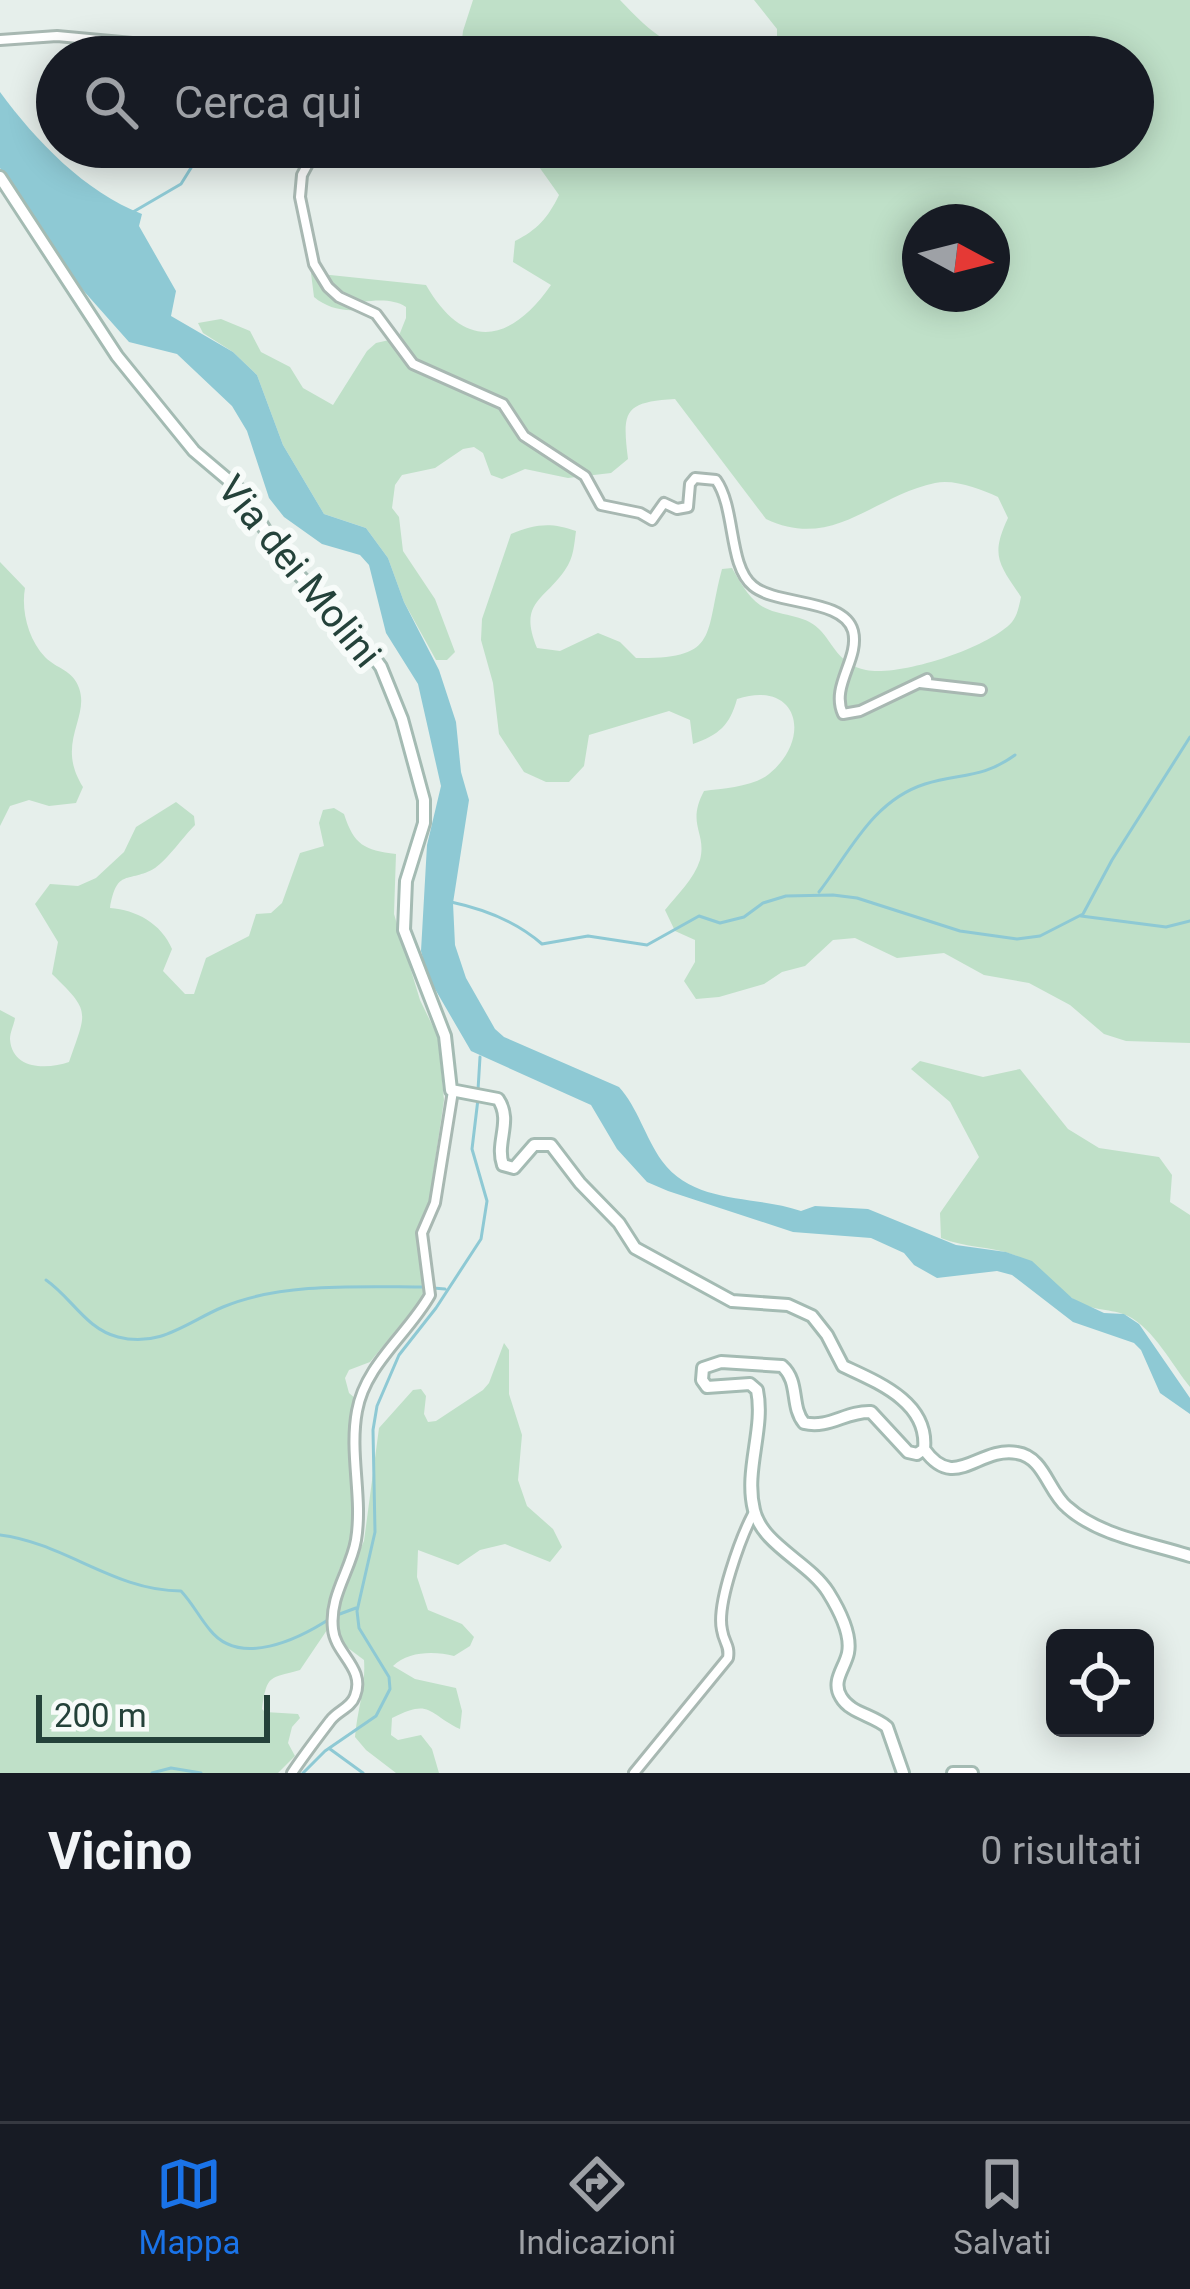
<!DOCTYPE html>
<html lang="it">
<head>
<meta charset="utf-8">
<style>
  body { margin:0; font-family:Roboto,sans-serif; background:#20242c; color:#f1f3f6 }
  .controls { position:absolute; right:36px; bottom:36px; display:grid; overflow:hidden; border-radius:18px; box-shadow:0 6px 30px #0003 }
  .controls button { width:108px; height:108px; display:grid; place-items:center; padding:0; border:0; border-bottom:3px solid #363941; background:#171b24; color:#f1f3f6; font:60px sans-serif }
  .compass { position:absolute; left:902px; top:204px; width:108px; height:108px; border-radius:50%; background:#171b24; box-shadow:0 6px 30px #0003; rotate:97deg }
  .scale { position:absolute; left:36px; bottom:30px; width:234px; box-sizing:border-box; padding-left:12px; border:6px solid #24423a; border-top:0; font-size:33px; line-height:42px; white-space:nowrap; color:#24423a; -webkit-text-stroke:9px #f7fbf9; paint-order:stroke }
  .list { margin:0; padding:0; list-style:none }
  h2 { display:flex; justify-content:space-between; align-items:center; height:156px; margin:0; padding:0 48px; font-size:51px }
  h2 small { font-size:39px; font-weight:400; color:#9ea1a6 }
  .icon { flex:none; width:66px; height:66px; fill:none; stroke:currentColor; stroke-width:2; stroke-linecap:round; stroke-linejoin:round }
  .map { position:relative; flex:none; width:1190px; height:1773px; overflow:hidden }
  .search { position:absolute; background:#171b24; box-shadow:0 6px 30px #0003; left:36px; right:36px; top:36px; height:132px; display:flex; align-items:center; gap:30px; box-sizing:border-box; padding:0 42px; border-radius:66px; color:#9ea1a6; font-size:45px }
  .sheet { height:348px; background:#171b24 }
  nav { display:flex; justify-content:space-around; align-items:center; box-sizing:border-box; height:168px; border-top:3px solid #363941; background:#171b24; font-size:33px; color:#9ea1a6 }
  nav a { display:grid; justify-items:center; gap:6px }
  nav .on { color:#1a73e8 }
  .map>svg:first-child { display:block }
  .green { fill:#bfe0c8; fill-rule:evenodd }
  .water { fill:#8ec9d4 }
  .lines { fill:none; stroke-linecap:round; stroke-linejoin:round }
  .stream { stroke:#8ec9d4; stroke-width:3 }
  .street-casing { stroke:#a8b8b2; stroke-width:14 }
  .secondary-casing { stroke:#a4bbb3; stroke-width:16 }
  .street { stroke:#fff; stroke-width:8 }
  .secondary { stroke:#fff; stroke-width:10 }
  .labels { text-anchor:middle; stroke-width:12; stroke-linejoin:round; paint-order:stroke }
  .street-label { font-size:39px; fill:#24423a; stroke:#f7fbf9 }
</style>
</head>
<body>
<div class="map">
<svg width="1190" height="1773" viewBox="0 0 1190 1773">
  <rect width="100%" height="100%" fill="#e6efeb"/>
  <path class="green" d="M473,0H620C653,35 673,52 721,57H460L463,31Z
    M754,0H1190V1043L1126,1041L1104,1034L1070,1005L1029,983L984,975L944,953L897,958L855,938L833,940L805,966L782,972L764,984L719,997L696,999L684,981L695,962V940L675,931L665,910C677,895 694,879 700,860C707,832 686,825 704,791C724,788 753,787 769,774C813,738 798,679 737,699C730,725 719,735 693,744L690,720L669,711L589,735L584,766L569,782H546L524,772L499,734L493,683L481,640L482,619L511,534C535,524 551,522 576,531C574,545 574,557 565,570C544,601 518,602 537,648L560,651L598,633L620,642L636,658C720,659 704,636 722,569L732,568C739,580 748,597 760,605C777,617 803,613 819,629C834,644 838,664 866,670C899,677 989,648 1012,622C1018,614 1019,606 1021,597C999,564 990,556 1008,518L998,497C980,489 955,479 935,483C873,496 833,551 766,519L675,399C624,402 622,411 628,459L611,473L568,478L525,469L502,479L491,475L483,453L474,447L463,449L435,468L402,475L395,485L392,508L399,517L403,551L435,599L455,652L447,660H436L404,602L388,558L366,528L324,514L283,445L257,375L233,352L203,333L198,323L221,319L250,331L261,352L290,367L303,388L333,405L367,351L376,343L398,338L406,318V307C394,299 377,300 363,302L356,310C340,311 326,307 314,297L311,273L426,285C464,351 510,344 551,285L513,262L515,241C537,230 548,218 559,195L525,147H1133V57H769L777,50V29ZM920,222H992V294H920Z
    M0,562L25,588C21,610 28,639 45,657C57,669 73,670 79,688C90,718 55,743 83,787L76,803L49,806L29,800L10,806L0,826Z
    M176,802L194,816L195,825C184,836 167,860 155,868C128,884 117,867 110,908C136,910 161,923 172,949L163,971L185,994H194L206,958L249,936L256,914L271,913L282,903L300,853L324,846L319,823L323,810L334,808L344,814C354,845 364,850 396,854L394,914L420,1000L438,1037L444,1100L429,1202L417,1235L425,1289L419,1302L370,1362L349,1370L345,1378L349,1393L356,1399L350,1439L354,1495L351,1545L339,1570L327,1630L300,1670C270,1679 267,1673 262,1709L265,1712L298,1714L300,1718L292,1727L288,1743L295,1756L278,1773H0V1010L15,1018C14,1025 10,1032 10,1039C12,1071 49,1069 69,1062C87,1010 91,1012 52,974L58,942L35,904L50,884L78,886L96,878L124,852L136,827Z
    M920,1061L983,1077L1020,1069L1068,1129L1099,1148L1159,1157L1172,1175L1170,1202L1190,1215V1387C1173,1366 1153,1328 1128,1316C1111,1308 1094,1312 1075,1300C1053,1286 1039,1264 1014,1255C991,1246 965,1248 941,1238L940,1213L979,1157L950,1102L911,1069Z
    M504,1343L509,1350V1394L522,1435L518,1480L527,1506L553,1529L562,1547L550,1562L505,1544L480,1550L458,1565L418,1550L417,1577L428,1610L462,1624L474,1637L470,1646L454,1656C435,1651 408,1651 393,1666L415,1679L456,1688L462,1711L460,1729C427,1713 431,1698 392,1718L391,1735L398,1740L421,1735L432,1749L439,1773H396L366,1750L355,1737C357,1710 366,1688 364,1660L344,1645L338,1626L339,1610L347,1578L364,1541L379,1428L413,1390L421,1389L426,1396L424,1414L428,1422L436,1421L483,1390L489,1383Z"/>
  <path class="water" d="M0,92C36,141 85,192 142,214L139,226L176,291L171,316L233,352L257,375L283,445L324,514L366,528L388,558L404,602L439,670L456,722L461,772L469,800L453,903L455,945L466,978L495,1029L504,1037L619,1087C638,1108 645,1137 662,1161C694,1205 755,1195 801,1211L815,1206L868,1209L956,1245L1006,1252L1032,1261L1072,1298L1104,1313L1124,1314L1139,1324L1190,1398V1414L1160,1393L1141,1350L1134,1343L1073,1322L1012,1275L997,1271L937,1278L914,1265L904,1253L871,1238L793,1232L668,1191L647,1182L617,1149L591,1105L471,1051L428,977L421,951L427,845L441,786L418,684L386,633L369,565L360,555L322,544L284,517L269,498L247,431L232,406L177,354L129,342L82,289L0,168Z"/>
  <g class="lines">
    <path class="stream" d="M133,212L181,184L204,147
      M819,892C850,852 872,801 925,784C960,773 982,779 1015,755
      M451,902C484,909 517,922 542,944L588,936L647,945L699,916L720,923L744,917L763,903L786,896L833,895L857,898L960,931L1017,939L1040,936L1083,914L1112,860L1190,737
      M1081,916L1166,927L1190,921
      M478,1090L480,1057
      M46,1280C72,1298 86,1329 118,1337C160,1348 187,1322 223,1307C282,1282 363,1287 426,1287
      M433,1288L445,1289
      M0,1535C65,1543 114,1591 181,1591C193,1604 199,1617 210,1630C240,1668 299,1639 331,1618
      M337,1615L356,1608
      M330,1749L363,1773
      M152,1773L171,1768L201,1773
      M303,1773L325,1751L376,1716L390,1689L389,1677L359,1628L357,1611L375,1532L373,1430L377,1406L399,1355L436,1308L481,1239L487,1201L472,1149L478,1099"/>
    <g class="street-casing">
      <path id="street" d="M0,40L57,36L143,44L190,55L247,57
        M317,147L302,175L300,197L314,264L328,287L339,297L376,314L413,364L503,404L524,436L585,476L601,505L640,513L652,520L664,503L677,509L688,507L690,484L695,478L716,480C736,508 728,566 753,586C777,606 844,598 853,631C860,659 830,686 843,714L860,711L927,679
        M920,683L981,690
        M292,1773C304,1755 317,1738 330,1721C337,1711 351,1708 355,1696C366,1668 335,1654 333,1629C329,1596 351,1570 356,1540C363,1497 349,1454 357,1411C365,1365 408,1334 430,1295L422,1233L435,1203L453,1091
        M634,1773L728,1658C730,1645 724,1643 722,1630C716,1604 741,1537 753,1514"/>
    </g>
    <g class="secondary-casing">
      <path id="secondary" d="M0,177L117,356L194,451L239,489L285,561L357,634L381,667L402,719L424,800V823L406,881L404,930L445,1036L451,1090L498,1099C513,1121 495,1142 503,1165L514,1168L534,1145H551L580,1183L619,1223L635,1248L732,1301L788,1305L812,1316L827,1335L843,1366C877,1382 929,1402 924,1449
        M924,1449C955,1493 978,1446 1017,1453C1044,1457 1048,1491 1067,1507C1099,1536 1150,1543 1190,1556
        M903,1773L887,1727C873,1715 850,1713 841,1697C831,1681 845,1668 848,1653C852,1633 838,1608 828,1592C809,1562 762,1545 754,1510C744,1470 765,1429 757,1390L750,1384L707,1387L702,1380L703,1368L721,1362L782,1366C800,1382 790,1406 804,1423C829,1429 846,1411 871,1412L908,1452L917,1454L924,1449
        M953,1773H972"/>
    </g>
    <use href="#street" class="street"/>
    <use href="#secondary" class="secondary"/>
  </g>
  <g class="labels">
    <g class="street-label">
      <text transform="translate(300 571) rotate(51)" y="14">Via dei Molini</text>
    </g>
  </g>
</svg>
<div class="controls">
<button><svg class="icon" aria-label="locate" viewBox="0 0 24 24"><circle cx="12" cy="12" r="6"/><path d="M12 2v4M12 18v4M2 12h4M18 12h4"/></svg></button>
</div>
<svg class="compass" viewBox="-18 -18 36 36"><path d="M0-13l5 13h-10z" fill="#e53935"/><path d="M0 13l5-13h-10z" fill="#9ea1a6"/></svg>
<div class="scale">200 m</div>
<div class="search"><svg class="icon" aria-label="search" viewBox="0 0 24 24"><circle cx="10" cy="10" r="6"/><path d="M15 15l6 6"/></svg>Cerca qui</div>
</div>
<section class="sheet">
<h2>Vicino<small>0 risultati</small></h2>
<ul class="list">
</ul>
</section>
<nav>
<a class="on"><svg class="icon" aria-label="map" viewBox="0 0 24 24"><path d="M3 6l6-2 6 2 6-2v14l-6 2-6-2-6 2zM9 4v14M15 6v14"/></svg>Mappa</a>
<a><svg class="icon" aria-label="directions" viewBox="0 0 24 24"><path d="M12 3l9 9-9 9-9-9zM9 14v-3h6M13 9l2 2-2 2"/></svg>Indicazioni</a>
<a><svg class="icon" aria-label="saved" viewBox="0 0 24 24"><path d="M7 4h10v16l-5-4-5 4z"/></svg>Salvati</a>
</nav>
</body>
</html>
